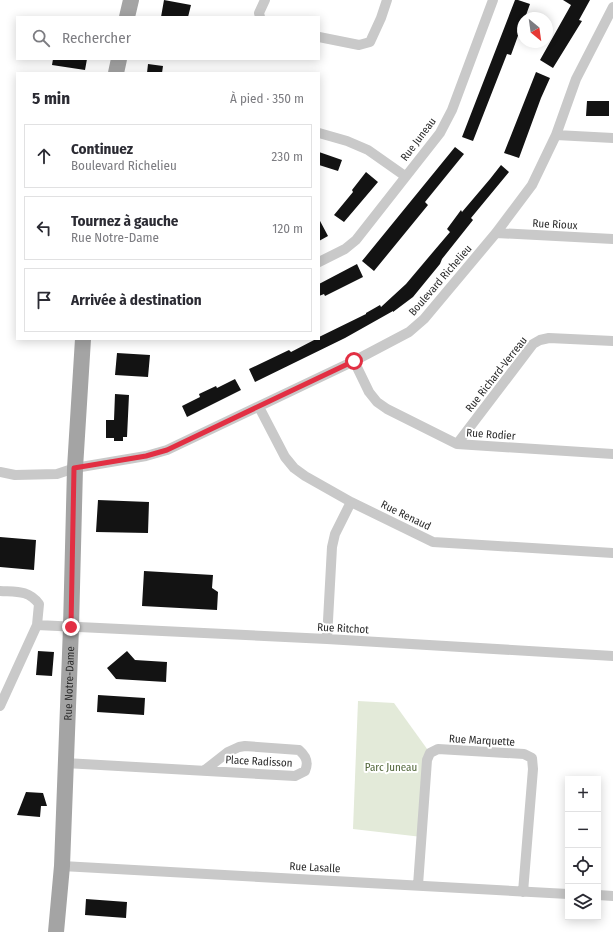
<!DOCTYPE html>
<html lang="fr">
<head>
<meta charset="utf-8">
<style>
  body { margin:0; font-family:"Fira Sans Condensed",sans-serif; background:#f2f2f3; color:#2b2b33 }
  .controls { position:absolute; right:12px; bottom:12px; display:grid; overflow:hidden; border-radius:0px; box-shadow:0 2px 10px #0003 }
  .controls button { width:36px; height:36px; display:grid; place-items:center; padding:0; border:0; border-bottom:1px solid #e1e1e2; background:#fff; color:#2b2b33; font:20px sans-serif }
  .compass { position:absolute; left:517px; top:12px; width:36px; height:36px; border-radius:50%; background:#fff; box-shadow:0 2px 10px #0003; rotate:151deg }
  .stop { position:absolute; width:12px; height:12px; margin:-9px; border:3px solid #e22f43; border-radius:50%; background:#fff }
  .stop.end { background:#e22f43; border-color:#fff; box-shadow:0 1px 4px #0008 }
  .list { margin:0; padding:0; list-style:none }
  h2 { display:flex; justify-content:space-between; align-items:center; height:52px; margin:0; padding:0 16px; font-size:17px }
  h2 small { font-size:13px; font-weight:400; color:#7c7c81 }
  .list li { display:grid; grid-template-columns:26px 1fr auto; gap:12px; align-items:center; box-sizing:border-box; height:64px; margin:0 8px 8px; padding:0 8px; border:1px solid #e1e1e2; border-radius:0px }
  .list b { display:block; font-size:15px; white-space:nowrap }
  .list p { margin:0; font-size:13px; white-space:nowrap; color:#7c7c81 }
  .list em { font-size:13px; font-style:normal; color:#7c7c81 }
  .icon { flex:none; width:22px; height:22px; fill:none; stroke:currentColor; stroke-width:2; stroke-linecap:round; stroke-linejoin:round }
  .map { position:relative; flex:none; width:613px; height:932px; overflow:hidden }
  .search { position:absolute; background:#fff; box-shadow:0 2px 10px #0003; left:16px; top:16px; width:304px; height:44px; display:flex; align-items:center; gap:10px; box-sizing:border-box; padding:0 14px; border-radius:0px; color:#7c7c81; font-size:15px }
  .panel { position:absolute; background:#fff; box-shadow:0 2px 10px #0003; left:16px; top:72px; width:304px; height:268px; border-radius:0px }
  .map>svg:first-child { display:block }
  .green { fill:#e3ead9 }
  .building { fill:#131313 }
  .lines { fill:none; stroke-linecap:round; stroke-linejoin:round }
  .street { stroke:#c9c9c9; stroke-width:10 }
  .primary { stroke:#a4a4a4; stroke-width:16 }
  .route { stroke:#e22f43; stroke-width:5 }
  .labels { text-anchor:middle; stroke-width:4; stroke-linejoin:round; paint-order:stroke }
  .street-label { font-size:11px; fill:#2c2c2c; stroke:#fff }
  .park-label { font-size:11px; fill:#51663a; stroke:#fff }
</style>
</head>
<body>
<div class="map">
<svg width="613" height="932" viewBox="0 0 613 932">
  <rect width="100%" height="100%" fill="#fff"/>
  <path class="green" d="M358,701L394,703L430,753L422,837L353,829Z"/>
  <path class="building" d="M164,0L191,5L188,17H161Z
    M515,0H518L530,4L525,18H523V22L511,55L507,54L473,141L462,137Z
    M563,0H590L579,20L582,21L553,68L540,60L571,5Z
    M53,59H87L85,70L52,65Z
    M148,64L163,66L162,73H147Z
    M536,72L550,78L541,98L519,158L504,153Z
    M587,101H609V116H586Z
    M455,147L464,154L425,202L428,205L374,271L362,261Z
    M319,152L342,160L338,171L319,165Z
    M501,165L509,172L471,218L473,220L442,259L440,264L413,297L393,312V311L345,338L255,382L249,369L289,350L291,352L316,339H319V337L366,314V313L380,305L381,307L406,284L433,252L450,232L447,229L461,210L462,212L490,179Z
    M366,172L378,182L344,222L334,215L353,192L352,190Z
    M319,219L328,236L319,241Z
    M357,264L363,277L325,296L324,294L319,296V284Z
    M117,353L150,355L148,377L115,375Z
    M235,379L241,390L187,417L182,406L200,397L199,394L216,386L217,388Z
    M115,394L129,395L127,437H123V441H114V438H106V420H114Z
    M98,500L149,502L148,533L96,532Z
    M0,537L36,540L34,570L0,567Z
    M144,571L213,575L212,588L218,592L217,610L142,606Z
    M38,651L54,652L52,676L36,675Z
    M127,651L135,660L167,662L166,682L116,679L107,668Z
    M98,695L145,698L144,715L97,712Z
    M26,792L43,793L47,806H41L40,817L17,815Z
    M86,899L127,902L126,918L85,915Z"/>
  <g class="lines">
    <path class="street" d="M260,17L259,13L265,0
      M319,37L359,45L370,42L381,18L387,0
      M319,133L347,141L368,150L405,176
      M556,135L613,138
      M496,233L613,239
      M319,262L345,249L356,240L440,133L452,110L493,0
      M354,361L369,392L377,402L387,409L457,444L613,454
      M259,407L285,457L294,468L305,476L351,502L433,542L613,553
      M457,444L533,344L540,340L549,338L613,341
      M0,472L15,475L57,474L75,468L146,456L167,450L354,361L409,332L424,319L496,233L532,185L556,135L576,79L613,7
      M0,591C17,592 28,590 39,604L37,625L327,639L613,656
      M327,639L332,547L335,534L351,502
      M0,706L37,625
      M65,763L295,776L305,771C309,762 306,756 299,750L245,746L239,747L228,752L205,770
      M62,866L568,894
      M418,885L427,760L430,753L438,749L524,754L532,758L533,769L523,892
      M598,895L613,896"/>
    <g class="primary">
      <path d="M127,17L131,0"/>
      <path d="M116,73L119,59"/>
      <path id="s1" d="M56,932L62,866L71,627L75,468L83,339"/>
    </g>
  </g>
  <g class="lines">
    <path class="route" d="M71,627L74,468L146,456L167,450L354,361"/>
  </g>
  <g class="labels">
    <g class="street-label">
      <text transform="translate(418 139) rotate(-53)" y="4">Rue Juneau</text>
      <text transform="translate(555 224) rotate(3)" y="4">Rue Rioux</text>
      <text transform="translate(440 280) rotate(-49)" y="4">Boulevard Richelieu</text>
      <text transform="translate(496 374) rotate(-52)" y="4">Rue Richard-Verreau</text>
      <text transform="translate(491 434) rotate(4)" y="4">Rue Rodier</text>
      <text transform="translate(406 515) rotate(26)" y="4">Rue Renaud</text>
      <text transform="translate(343 628) rotate(3)" y="4">Rue Ritchot</text>
      <text dy="4" stroke="none"><textPath href="#s1" startOffset="249">Rue Notre-Dame</textPath></text>
      <text transform="translate(482 740) rotate(3)" y="4">Rue Marquette</text>
      <text transform="translate(259 761) rotate(3)" y="4">Place Radisson</text>
      <text transform="translate(315 867) rotate(3)" y="4">Rue Lasalle</text>
    </g>
    <g class="park-label">
      <text x="391" y="771">Parc Juneau</text>
    </g>
  </g>
</svg>
<div class="controls">
<button>+</button>
<button>−</button>
<button><svg class="icon" aria-label="locate" viewBox="0 0 24 24"><circle cx="12" cy="12" r="6"/><path d="M12 2v4M12 18v4M2 12h4M18 12h4"/></svg></button>
<button><svg class="icon" aria-label="layers" viewBox="0 0 24 24"><path d="M12 4l9 5-9 5-9-5zM3 14l9 5 9-5"/></svg></button>
</div>
<svg class="compass" viewBox="-18 -18 36 36"><path d="M0-13l5 13h-10z" fill="#e53935"/><path d="M0 13l5-13h-10z" fill="#7c7c81"/></svg>
<div class="stop" style="left:354px;top:361px"></div>
<div class="stop end" style="left:71px;top:627px"></div>
<div class="search"><svg class="icon" aria-label="search" viewBox="0 0 24 24"><circle cx="10" cy="10" r="6"/><path d="M15 15l6 6"/></svg>Rechercher</div>
<section class="panel">
<h2>5 min<small>À pied · 350 m</small></h2>
<ul class="list">
<li><svg class="icon" aria-label="ahead" viewBox="0 0 24 24"><path d="M12 20V5M6 11l6-6 6 6"/></svg><div><b>Continuez</b><p>Boulevard Richelieu</p></div><em>230 m</em></li>
<li><svg class="icon" aria-label="left" viewBox="0 0 24 24"><path d="M17 20v-9H6M10 6l-5 5 5 5"/></svg><div><b>Tournez à gauche</b><p>Rue Notre-Dame</p></div><em>120 m</em></li>
<li><svg class="icon" aria-label="arrive" viewBox="0 0 24 24"><path d="M6 21V4h12l-3 4 3 4H6"/></svg><div><b>Arrivée à destination</b></div></li>
</ul>
</section>
</div>
</body>
</html>
